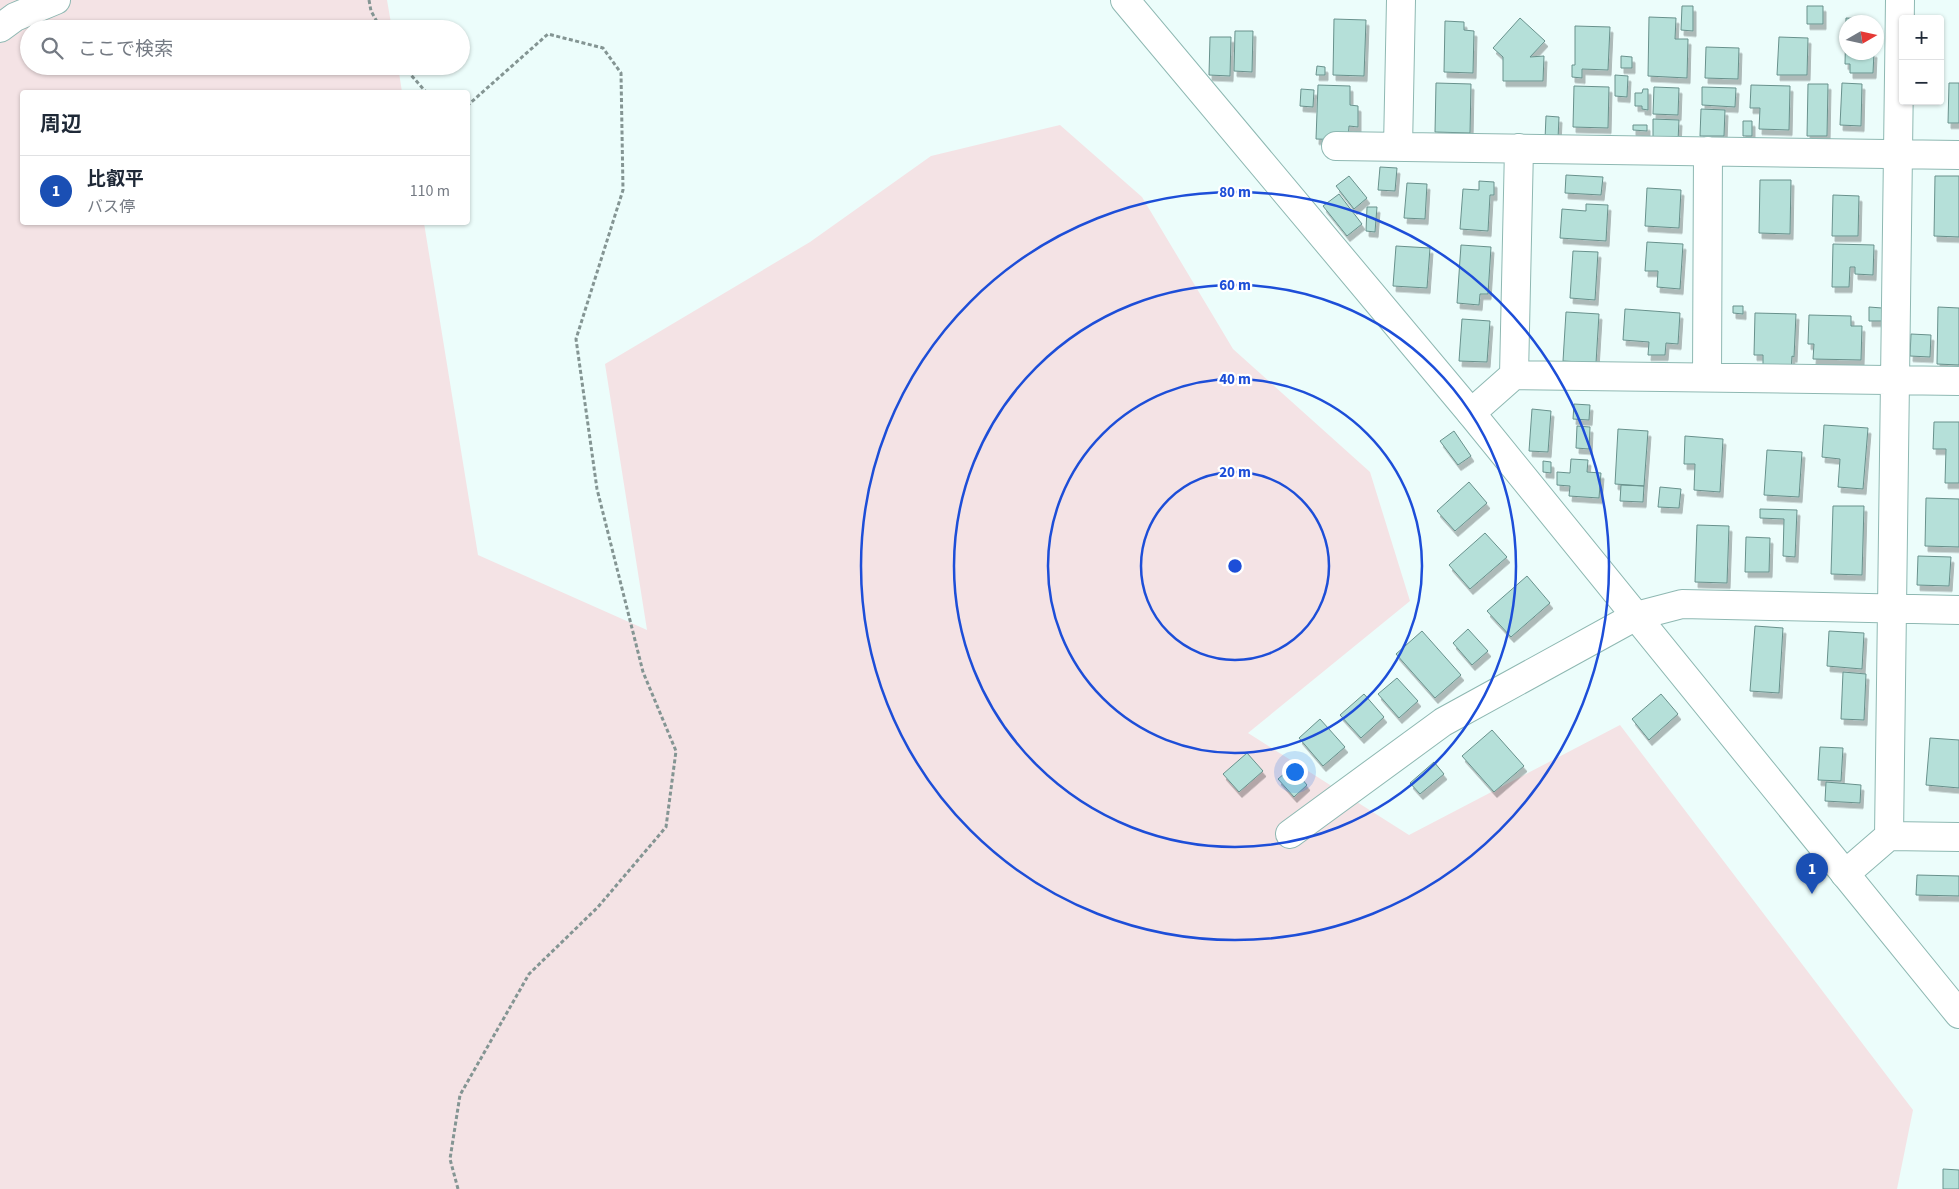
<!DOCTYPE html>
<html lang="ja">
<head>
<meta charset="utf-8">
<style>
  body { margin:0; font-family:"Source Sans 3","Noto Sans JP",sans-serif; background:#f6f6f7; color:#1f2937 }
  .controls { position:absolute; right:15px; top:15px; display:grid; overflow:hidden; border-radius:5px; box-shadow:0 1px 4px #0004 }
  .controls button { width:45px; height:45px; display:grid; place-items:center; padding:0; border:0; border-bottom:1px solid #e0e1e3; background:#fff; color:#1f2937; font:25px sans-serif }
  .compass { position:absolute; left:1839px; top:15px; width:45px; height:45px; border-radius:50%; background:#fff; box-shadow:0 1px 4px #0004; rotate:81deg }
  .you { position:absolute; left:1294px; top:771px; width:18px; height:18px; margin:-12px; border:4px solid #fff; border-radius:50%; background:#1a73e8; box-shadow:0 0 0 8px #1a73e833 }
  .badge { display:grid; place-items:center; width:32px; height:32px; border-radius:50%; background:#c63862; color:#fff; font-size:16px; font-weight:700 }
  .pin { position:absolute; translate:-50% -41px; filter:drop-shadow(0 1px 2px #0008) }
  .pin::after { content:''; position:absolute; top:26px; width:18px; height:15px; background:inherit; clip-path:polygon(0 0,100% 0,50% 100%) }
  .list { margin:0; padding:0; list-style:none }
  h2 { display:flex; justify-content:space-between; align-items:center; height:65px; margin:0; padding:0 20px; font-size:21px }
  h2 small { font-size:16px; font-weight:400; color:#747a83 }
  .list li { display:grid; grid-template-columns:32px 1fr auto; gap:15px; align-items:center; box-sizing:border-box; height:70px; padding:0 20px; border-top:1px solid #e0e1e3 }
  .list b { display:block; font-size:19px; white-space:nowrap }
  .list p { margin:0; font-size:16px; white-space:nowrap; color:#747a83 }
  .list em { font-size:16px; font-style:normal; color:#747a83 }
  .icon { flex:none; width:28px; height:28px; fill:none; stroke:currentColor; stroke-width:2; stroke-linecap:round; stroke-linejoin:round }
  .map { position:relative; flex:none; width:1959px; height:1189px; overflow:hidden }
  .search { position:absolute; background:#fff; box-shadow:0 1px 4px #0004; left:20px; top:20px; width:450px; height:55px; display:flex; align-items:center; gap:12px; box-sizing:border-box; padding:0 18px; border-radius:28px; color:#747a83; font-size:19px }
  .panel { position:absolute; background:#fff; box-shadow:0 1px 4px #0004; left:20px; top:90px; width:450px; height:135px; border-radius:5px }
  .map>svg:first-child { display:block }
  .green { fill:#f4e3e5 }
  .building { fill:#b5e0d9; stroke:#68918c; filter:url(#shadow) }
  .lines { fill:none; stroke-linecap:round; stroke-linejoin:round }
  .street-casing { stroke:#8eb8b2; stroke-width:30 }
  .secondary-casing { stroke:#8eb8b2; stroke-width:30 }
  .path { stroke:#849593; stroke-width:3; stroke-dasharray:4 2.5; stroke-linecap:butt }
  .street { stroke:#fff; stroke-width:28 }
  .secondary { stroke:#fff; stroke-width:28 }
  .ring { fill:none; stroke:#1d4ed8; stroke-width:2.5 }
  .centre { fill:#1d4ed8; stroke:#fff; stroke-width:2.5 }
  .ring-label { font-size:15px; text-anchor:middle; font-weight:bold; fill:#1d4ed8; stroke:#fff; stroke-width:4.5; stroke-linejoin:round; paint-order:stroke }
</style>
</head>
<body>
<div class="map">
<svg width="1959" height="1189" viewBox="0 0 1959 1189">
  <defs>
    <filter id="shadow"><feDropShadow dx="3" dy="5.5" stdDeviation="0" flood-color="#0004"/></filter>
  </defs>
  <rect width="100%" height="100%" fill="#ecfdfb"/>
  <path class="green" d="M0,0H387L392,29H29V66H398L402,92H22V222L424,223L478,555L647,630L605,364L810,242L931,156L1060,125L1142,197L1233,349L1370,472L1410,601L1248,733L1409,835L1620,725L1913,1110L1897,1189H0Z"/>
  <path class="building" d="M1682,6H1693V31L1681,30Z
    M1807,6H1823V24H1807Z
    M1649,17L1676,18L1675,39H1688L1687,78L1648,76Z
    M1520,18L1545,41L1530,57L1544,56L1543,81H1503V57L1493,48Z
    M1846,18L1869,19L1868,22H1846V52H1874L1873,73H1850V64H1845Z
    M1334,19L1366,20L1364,76L1333,75Z
    M1445,21L1464,22V30L1474,31L1473,73L1444,72Z
    M1575,26L1610,27L1608,70L1582,69V78L1572,77V65H1575Z
    M1235,31H1253L1252,72L1234,71Z
    M1210,37H1231L1230,76L1209,75Z
    M1779,37L1808,38L1807,75H1777Z
    M1706,47L1739,48L1738,79L1705,78Z
    M1621,56L1632,57V68H1621Z
    M1317,66L1325,67V75H1316Z
    M1615,75L1628,76L1627,97L1615,96Z
    M1436,83L1471,84L1470,133L1435,132Z
    M1842,83L1862,84L1861,126L1840,125Z
    M1949,83H1959V123H1948Z
    M1808,84H1828L1827,136H1807Z
    M1318,85L1350,86V105L1358,106V127L1349,126L1348,140L1316,139Z
    M1751,85L1790,86L1789,130L1759,129L1760,108H1750Z
    M1574,86L1609,87L1608,128L1573,127Z
    M1654,87L1679,88L1678,115L1653,114Z
    M1702,87L1736,88L1735,107L1702,105Z
    M1301,89L1314,90L1313,107L1300,106Z
    M1643,89H1648V110L1642,109V106H1635V93H1642Z
    M1701,109L1725,110L1724,136H1700Z
    M1546,116L1559,117L1558,139H1545Z
    M1653,119L1679,120L1678,141L1653,140Z
    M1743,121H1752V136H1743Z
    M1633,125H1647V131L1633,130Z
    M1380,167L1397,168L1395,191L1378,190Z
    M1566,175L1603,177L1601,195L1565,193Z
    M1349,176L1367,198L1354,209L1336,186Z
    M1935,176H1959V237L1934,236Z
    M1760,180H1791L1790,234L1759,233Z
    M1479,181L1494,182V195H1490L1488,231L1460,229L1463,189L1479,190Z
    M1407,183L1427,184L1425,219L1404,218Z
    M1647,188L1681,190L1679,228L1645,226Z
    M1339,194L1362,224L1347,236L1323,206Z
    M1833,195L1859,196L1858,236H1832Z
    M1586,204L1608,205L1606,241L1560,238L1562,209L1586,211Z
    M1367,207H1377L1375,232L1366,231Z
    M1647,242L1683,244L1680,289L1657,287L1658,271H1645Z
    M1833,244L1874,245L1873,275L1855,274V267H1850L1849,287H1832Z
    M1461,245L1491,247L1488,294H1480L1479,305L1457,303Z
    M1396,246L1430,248L1427,288L1393,286Z
    M1573,251L1598,252L1595,300L1570,298Z
    M1733,306H1743V314L1733,313Z
    M1869,307L1882,308V321H1869Z
    M1938,307L1959,308V365L1937,364Z
    M1625,309L1680,313L1678,344L1666,343L1665,355H1648L1649,342L1623,340Z
    M1566,312L1599,314L1596,363L1563,361Z
    M1755,313L1796,314L1794,357L1792,356L1791,373L1763,372V355H1754Z
    M1809,315L1851,316V326H1862L1861,360L1813,359L1814,344H1808Z
    M1462,319L1490,321L1487,362L1459,361Z
    M1911,334L1931,335L1930,357L1910,356Z
    M1574,404L1590,405L1589,420L1573,419Z
    M1532,409L1551,411L1548,452L1529,451Z
    M1934,422H1959V483H1945L1946,449H1933Z
    M1824,425L1868,428L1863,489L1838,487L1840,459L1822,457Z
    M1577,426L1590,427L1589,449L1576,448Z
    M1618,429L1648,431L1644,486L1615,484Z
    M1454,431L1471,456L1458,465L1440,441Z
    M1685,436L1723,439L1720,492L1694,490L1695,464H1684Z
    M1767,450L1802,452L1799,497L1764,495Z
    M1571,459L1588,460L1587,472L1601,473L1599,498L1569,496L1570,486L1557,485V472L1570,473Z
    M1543,461L1551,462V473L1543,472Z
    M1469,482L1487,503L1455,531L1437,511Z
    M1621,485L1644,486L1643,502L1620,501Z
    M1660,487L1681,489L1679,508L1658,507Z
    M1926,498L1959,499V547L1925,546Z
    M1833,506H1864L1862,575L1831,574Z
    M1760,509L1797,510L1795,557L1783,556L1784,519L1760,518Z
    M1697,525L1729,526L1727,583L1695,582Z
    M1485,533L1507,557L1470,589L1449,565Z
    M1746,537L1770,538L1769,572H1745Z
    M1918,556L1951,557L1949,586L1917,585Z
    M1527,576L1550,603L1511,637L1487,611Z
    M1755,626L1783,628L1779,693L1750,691Z
    M1468,629L1488,651L1472,665L1453,643Z
    M1422,631L1461,675L1435,698L1396,654Z
    M1829,631L1864,633L1862,669L1827,666Z
    M1843,672L1866,674L1864,720L1841,719Z
    M1397,678L1418,701L1399,718L1378,694Z
    M1364,694L1384,717L1361,738L1340,715Z
    M1661,694L1678,714L1649,740L1632,719Z
    M1320,719L1345,747L1323,766L1299,738Z
    M1492,730L1524,766L1494,792L1462,756Z
    M1930,738L1959,740V788L1926,785Z
    M1820,747L1843,748L1841,781L1818,780Z
    M1247,753L1263,771L1239,792L1223,774Z
    M1434,762L1444,774L1420,794L1410,783Z
    M1292,767L1307,785L1294,797L1278,779Z
    M1826,782L1861,785L1860,803L1825,801Z
    M1917,875L1959,876V896L1916,895Z
    M1943,1169L1959,1170V1189H1943Z"/>
  <g class="lines">
    <g class="street-casing">
      <path id="street" d="M0,28L15,17L56,0
        M1336,146L1959,155
        M1398,147L1401,0
        M1514,375L1519,148
        M1707,377L1708,151
        M1471,413L1514,375L1959,381
        M1290,834L1443,722L1636,616L1682,604L1959,610
        M1889,836L1900,0
        M1845,874L1889,836L1959,837"/>
    </g>
    <g class="secondary-casing">
      <path id="secondary" d="M1125,0L1471,413L1959,1014"/>
    </g>
    <path class="path" d="M369,0L371,11L381,29
      M403,66L426,92
      M458,1189L450,1159L460,1095L529,974L598,907L666,827L676,751L643,672L597,489L576,339L623,190L621,73L603,48L548,34L468,105"/>
    <use href="#street" class="street"/>
    <use href="#secondary" class="secondary"/>
  </g>
  <g class="ring">
    <circle cx="1235" cy="566" r="94"/>
    <circle cx="1235" cy="566" r="187"/>
    <circle cx="1235" cy="566" r="281"/>
    <circle cx="1235" cy="566" r="374"/>
  </g>
  <circle cx="1235" cy="566" r="8" class="centre"/>
  <g class="ring-label">
    <text x="1235" y="197">80 m</text>
    <text x="1235" y="290">60 m</text>
    <text x="1235" y="384">40 m</text>
    <text x="1235" y="477">20 m</text>
  </g>
</svg>
<div class="controls">
<button>+</button>
<button>−</button>
</div>
<svg class="compass" viewBox="-18 -18 36 36"><path d="M0-13l5 13h-10z" fill="#e53935"/><path d="M0 13l5-13h-10z" fill="#747a83"/></svg>
<div class="you"></div>
<div class="pin badge" style="left:1812px;top:894px;background:#1a4fb4">1</div>
<div class="search"><svg class="icon" aria-label="search" viewBox="0 0 24 24"><circle cx="10" cy="10" r="6"/><path d="M15 15l6 6"/></svg>ここで検索</div>
<section class="panel">
<h2>周辺<small></small></h2>
<ul class="list">
<li><span class="badge" style="background:#1a4fb4">1</span><div><b>比叡平</b><p>バス停</p></div><em>110 m</em></li>
</ul>
</section>
</div>
</body>
</html>
